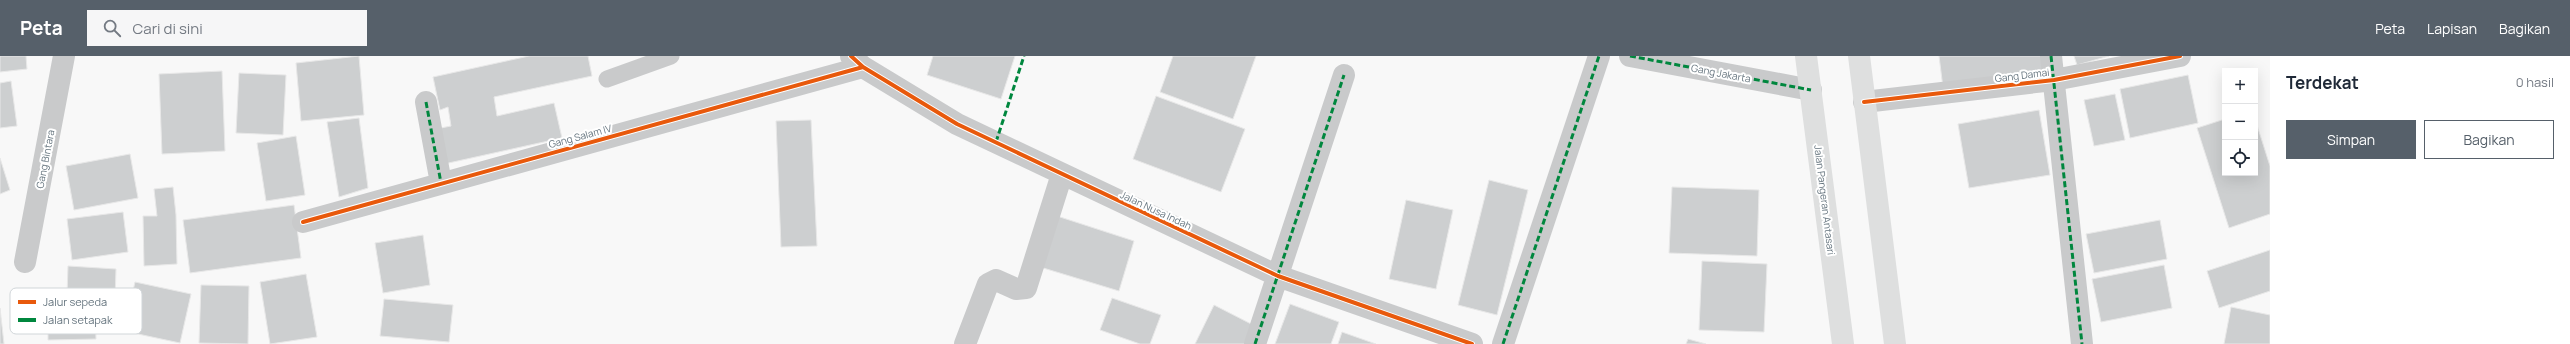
<!DOCTYPE html>
<html lang="id">
<head>
<meta charset="utf-8">
<style>
  body { margin:0; font-family:Manrope,sans-serif; background:#f6f6f7; color:#1f2937 }
  .controls { position:absolute; right:12px; top:12px; display:grid; overflow:hidden; border-radius:0px; box-shadow:0 4px 16px #0002 }
  .controls button { width:36px; height:36px; display:grid; place-items:center; padding:0; border:0; border-bottom:1px solid #e0e1e3; background:#fff; color:#1f2937; font:20px sans-serif }
  .list { margin:0; padding:0; list-style:none }
  h2 { display:flex; justify-content:space-between; align-items:center; height:52px; margin:0; padding:0 16px; font-size:17px }
  h2 small { font-size:13px; font-weight:400; color:#747a83 }
  .actions { display:flex; gap:8px; padding:12px 16px }
  .actions a { flex:1; padding:9px 0; border:1px solid #56606a; border-radius:0px; text-align:center; font-size:14px; color:#56606a }
  .actions .main { background:#56606a; color:#fff }
  .icon { flex:none; width:22px; height:22px; fill:none; stroke:currentColor; stroke-width:2; stroke-linecap:round; stroke-linejoin:round }
  .map { position:relative; flex:none; width:2270px; height:288px; overflow:hidden }
  header { display:flex; align-items:center; gap:24px; box-sizing:border-box; height:56px; padding:0 20px; background:#56606a; color:#fff }
  header strong { font-size:19px }
  nav { display:flex; gap:22px; margin-inline-start:auto; font-size:14px }
  .search { width:280px; height:36px; background:#f6f6f7; display:flex; align-items:center; gap:10px; box-sizing:border-box; padding:0 14px; border-radius:0px; color:#747a83; font-size:15px }
  main { display:flex }
  aside { flex:1; background:#fff }
  .map>svg:first-child { display:block }
  .building { fill:#cdcfd0; stroke:#e8e8e8 }
  .lines { fill:none; stroke-linecap:round; stroke-linejoin:round }
  .lane { stroke:#c9cacb; stroke-width:17 }
  .street { stroke:#c9cacb; stroke-width:22 }
  .primary { stroke:#dedfdf; stroke-width:22 }
  .quiet { stroke:#00873e; stroke-width:3; stroke-dasharray:6 3; stroke-linecap:butt }
  .cycleway-casing { stroke:#fff; stroke-width:6 }
  .cycleway { stroke:#e8590c; stroke-width:4 }
  .labels { text-anchor:middle; stroke-width:4; stroke-linejoin:round; paint-order:stroke }
  .street-label { font-size:10px; fill:#66757f; stroke:#fff }
  .key { fill:#fff; stroke:#d1d6d9; stroke-width:1 }
  .key-label { font-size:11px; fill:#66757f }
</style>
</head>
<body>
<header>
<strong>Peta</strong>
<div class="search"><svg class="icon" aria-label="search" viewBox="0 0 24 24"><circle cx="10" cy="10" r="6"/><path d="M15 15l6 6"/></svg>Cari di sini</div>
<nav><a>Peta</a><a>Lapisan</a><a>Bagikan</a></nav>
</header>
<main>
<div class="map">
<svg width="2270" height="288" viewBox="0 0 2270 288">
  <rect width="100%" height="100%" fill="#f8f8f8"/>
  <path class="building" d="M0,0H26L27,13L0,16Z
    M359,0L364,59L301,65L296,7Z
    M529,0H588L592,20L494,41L497,60L554,47L562,82L444,108L436,73L451,70L448,51L440,54L433,21Z
    M933,0H1015L1001,43L927,19Z
    M1173,0H1256L1233,63L1160,36Z
    M1939,0H2047L2049,16L1943,32Z
    M2074,0H2109L2077,9Z
    M222,15L225,95L162,98L159,18Z
    M239,17L286,19L283,79L236,77Z
    M2188,19L2198,67L2130,82L2120,33Z
    M11,25L17,70L0,72V27Z
    M2115,38L2125,84L2094,90L2084,44Z
    M1156,40L1245,73L1221,136L1133,103Z
    M2039,54L2050,119L1969,132L1958,68Z
    M359,62L368,132L339,141L327,66Z
    M2225,63V117H2255V63L2270,110V158L2229,172L2197,72Z
    M811,64L817,190L781,191L776,65Z
    M296,80L305,139L266,145L257,87Z
    M130,98L138,142L74,154L66,110Z
    M0,102L10,134L0,138Z
    M1489,124L1528,134L1497,259L1458,249Z
    M173,131L176,159L177,208L144,210L143,160H157L154,133Z
    M1672,131L1759,134L1757,200L1669,197Z
    M1406,144L1453,154L1436,233L1389,223Z
    M294,149L301,202L190,217L183,164Z
    M123,156L128,196L72,204L67,163Z
    M1057,160L1134,185L1119,235L1040,211Z
    M2160,164L2167,203L2094,217L2086,178Z
    M423,179L430,229L383,237L375,187Z
    M2270,194V235L2219,252L2207,215Z
    M1702,205L1767,208L1764,276L1699,274Z
    M2164,209L2172,252L2101,266L2092,223Z
    M68,210L116,213L115,243L67,240Z
    M306,218L317,281L270,288L260,226Z
    M135,226L191,238L180,287L124,275Z
    M201,229L249,230L248,288L199,287Z
    M1112,242L1161,259L1150,288H1140L1100,274Z
    M384,243L453,249L449,286L380,280Z
    M1290,248L1339,266L1331,288H1275Z
    M1214,249L1257,271L1248,288H1195Z
    M95,250L96,283L48,284V251Z
    M2231,251L2270,259V288H2224Z
    M0,252L4,288H0Z
    M1342,276L1376,288H1338Z
    M1688,283L1706,288H1686Z"/>
  <g class="lines">
    <path class="lane" d="M607,23L671,0"/>
    <path class="street" d="M851,0L863,11L957,68L1278,220L1472,288
      M1630,0L1811,34
      M2051,0L2082,288
      M426,46L441,127
      M1864,46L2054,24L2180,0
      M303,166L863,11
      M25,206L64,0
      M965,288L988,228L996,224L1016,233L1026,232L1062,118
      M1255,288L1344,19
      M1503,288L1599,0"/>
    <path class="primary" d="M1806,0L1843,288
      M1859,0L1895,288"/>
    <path class="quiet" d="M1630,0L1811,34
      M2051,0L2082,288
      M426,46L441,127
      M996,86L1024,0
      M1255,288L1344,19
      M1503,288L1599,0"/>
    <g class="cycleway-casing">
      <path id="cycleway" d="M851,0L863,11L957,68L1278,220L1472,288
        M1864,46L2054,24L2180,0
        M303,166L863,11"/>
    </g>
    <use href="#cycleway" class="cycleway"/>
  </g>
  <g class="labels">
    <g class="street-label">
      <text transform="translate(1721 17) rotate(11)" y="4">Gang Jakarta</text>
      <text transform="translate(2022 19) rotate(-7)" y="4">Gang Damai</text>
      <text transform="translate(580 80) rotate(-15)" y="4">Gang Salam IV</text>
      <text transform="translate(45 103) rotate(-79)" y="4">Gang Bintara</text>
      <text transform="translate(1825 144) rotate(83)" y="4">Jalan Pangeran Antasari</text>
      <text transform="translate(1156 154) rotate(25)" y="4">Jalan Nusa Indah</text>
    </g>
  </g>
  <rect x="10" y="232" width="132" height="46" rx="6" class="key"/>
  <rect x="18" y="244" width="18" height="4" fill="#e8590c"/>
  <rect x="18" y="262" width="18" height="4" fill="#00873e"/>
  <g class="key-label">
    <text x="43" y="250">Jalur sepeda</text>
    <text x="43" y="268">Jalan setapak</text>
  </g>
</svg>
<div class="controls">
<button>+</button>
<button>−</button>
<button><svg class="icon" aria-label="locate" viewBox="0 0 24 24"><circle cx="12" cy="12" r="6"/><path d="M12 2v4M12 18v4M2 12h4M18 12h4"/></svg></button>
</div>
</div>
<aside>
<h2>Terdekat<small>0 hasil</small></h2>
<ul class="list">
</ul>
<div class="actions"><a class="main">Simpan</a><a>Bagikan</a></div>
</aside>
</main>
</body>
</html>
